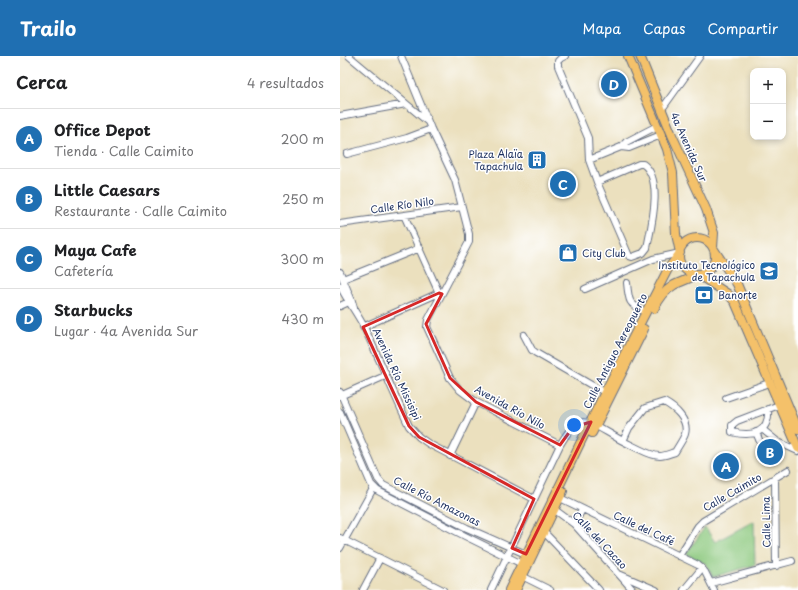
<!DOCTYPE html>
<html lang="es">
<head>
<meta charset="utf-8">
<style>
  body { margin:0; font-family:"Playpen Sans",sans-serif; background:#f6f6f6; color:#202124 }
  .controls { position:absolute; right:12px; top:12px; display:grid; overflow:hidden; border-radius:8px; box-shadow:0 2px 6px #0003 }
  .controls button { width:36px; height:36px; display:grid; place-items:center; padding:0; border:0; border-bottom:1px solid #e0e0e0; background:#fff; color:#202124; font:20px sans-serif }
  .you { position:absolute; left:234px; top:369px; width:14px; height:14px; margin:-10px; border:3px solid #fff; border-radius:50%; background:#1a73e8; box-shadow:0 0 0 6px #1a73e833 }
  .badge { display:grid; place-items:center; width:26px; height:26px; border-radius:50%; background:#1f6fb2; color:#fff; font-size:13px; font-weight:700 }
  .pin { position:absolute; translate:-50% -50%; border:2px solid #fff; box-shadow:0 1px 4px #0006 }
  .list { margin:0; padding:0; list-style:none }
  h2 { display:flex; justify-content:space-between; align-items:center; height:52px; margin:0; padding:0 16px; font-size:17px }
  h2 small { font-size:13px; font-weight:400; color:#757577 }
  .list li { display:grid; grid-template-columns:26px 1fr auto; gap:12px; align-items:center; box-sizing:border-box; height:60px; padding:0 16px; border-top:1px solid #e0e0e0 }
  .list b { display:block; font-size:15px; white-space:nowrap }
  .list p { margin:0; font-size:13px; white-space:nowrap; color:#757577 }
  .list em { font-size:13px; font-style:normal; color:#757577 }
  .map { position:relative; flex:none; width:458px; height:534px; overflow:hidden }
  header { display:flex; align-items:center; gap:24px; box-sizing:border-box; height:56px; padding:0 20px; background:#1f6fb2; color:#fff }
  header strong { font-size:19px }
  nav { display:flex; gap:22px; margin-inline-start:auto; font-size:14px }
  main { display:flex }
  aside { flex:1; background:#fff }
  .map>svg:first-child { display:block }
  .green { fill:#8bc87d; stroke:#537c6e }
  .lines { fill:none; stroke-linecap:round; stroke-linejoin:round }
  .minor-casing { stroke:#646d80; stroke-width:8 }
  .major-casing { stroke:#646d80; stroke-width:10 }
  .minor { stroke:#fff; stroke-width:6 }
  .major { stroke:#f4c16a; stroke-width:8 }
  .marked { fill:none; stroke:#d62828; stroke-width:3; stroke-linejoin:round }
  .labels { text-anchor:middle; stroke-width:3; stroke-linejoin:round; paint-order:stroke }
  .street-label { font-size:10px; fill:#1b2f5e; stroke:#fff }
  .poi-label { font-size:10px; fill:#1b2f5e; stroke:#fff; text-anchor:end }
</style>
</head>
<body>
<header>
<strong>Trailo</strong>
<nav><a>Mapa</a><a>Capas</a><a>Compartir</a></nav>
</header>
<main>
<aside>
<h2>Cerca<small>4 resultados</small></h2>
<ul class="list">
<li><span class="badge">A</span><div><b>Office Depot</b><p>Tienda · Calle Caimito</p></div><em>200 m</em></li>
<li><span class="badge">B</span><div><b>Little Caesars</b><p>Restaurante · Calle Caimito</p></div><em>250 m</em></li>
<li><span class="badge">C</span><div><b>Maya Cafe</b><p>Cafetería</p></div><em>300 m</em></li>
<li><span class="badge">D</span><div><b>Starbucks</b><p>Lugar · 4a Avenida Sur</p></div><em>430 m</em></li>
</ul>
</aside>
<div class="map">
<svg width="458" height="534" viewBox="0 0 458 534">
  <rect width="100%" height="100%" fill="#fff"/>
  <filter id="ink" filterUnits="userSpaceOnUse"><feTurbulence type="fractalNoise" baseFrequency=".025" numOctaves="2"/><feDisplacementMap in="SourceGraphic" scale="8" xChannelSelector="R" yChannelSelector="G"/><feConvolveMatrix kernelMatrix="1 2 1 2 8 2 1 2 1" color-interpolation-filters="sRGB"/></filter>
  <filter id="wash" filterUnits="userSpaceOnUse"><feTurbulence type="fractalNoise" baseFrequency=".012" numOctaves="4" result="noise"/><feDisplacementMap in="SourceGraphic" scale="16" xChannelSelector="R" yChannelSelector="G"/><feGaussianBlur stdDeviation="0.9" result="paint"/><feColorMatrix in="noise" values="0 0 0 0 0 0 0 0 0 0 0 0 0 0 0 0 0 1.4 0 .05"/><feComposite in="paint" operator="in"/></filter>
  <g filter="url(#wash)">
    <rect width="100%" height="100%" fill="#ebe0be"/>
    <path class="green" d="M414,465L415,509L373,521L366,508L346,498L365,471L375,486Z"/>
  </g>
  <g filter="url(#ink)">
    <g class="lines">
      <g class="minor-casing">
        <path id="minor" d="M9,0L88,66
          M61,0L91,73L115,124L129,178V186L88,264L87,271L110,322L120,334L136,346L220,389
          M225,0L221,2L218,5V10L248,82L249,104L257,126L289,200L292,201L303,197L307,192C311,171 324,123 303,108H299L257,126
          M322,53L360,0
          M0,60L66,48
          M281,91L286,86L317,70
          M7,98L67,82L91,73
          M249,104L281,91L289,92L321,79
          M64,159L99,237
          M0,168L122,151
          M0,216L12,245L14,252
          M3,223L80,192
          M287,227C289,248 289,247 306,257
          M0,230C7,244 16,256 23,269C39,302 53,336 69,370L79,381L89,388L194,443
          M245,233L313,203L340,197
          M0,250L11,245
          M23,271L99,237
          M184,279L192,294L196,297L253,330L265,336
          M0,336L38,423L43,429L127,472L190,500
          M0,340L45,320
          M386,342L429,327
          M428,353C430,378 411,381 392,376V369L397,365L439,349
          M0,356L31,428L38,435L125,480L184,509
          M422,373L438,386L458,395
          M416,376L424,396L430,401L436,399L442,388
          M110,400L136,346
          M435,422L436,510
          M216,440L358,509L365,516L374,534
          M211,451L234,468L293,534
          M234,468L242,454
          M202,474L259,534
          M0,482L103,534
          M0,492L34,431
          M339,500L358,470L363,465L448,414
          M180,519L210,534
          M281,519L316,534
          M371,527L452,505
          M23,534L40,502
          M151,534L220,389C239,356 246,364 274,380C282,385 291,389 299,393C305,396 313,400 320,400C325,400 331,397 335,396C338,390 343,384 345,378C349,364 335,352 324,346L305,352L289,372L283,385
          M344,534L362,512"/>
      </g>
      <g class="major-casing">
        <path id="major" d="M300,0L332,79L366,153L374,177L373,192L397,228L458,373
          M339 200a18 18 0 1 1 36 0a18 18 0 1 1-36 0Z
          M314,253C319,243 324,235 334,229C342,225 350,223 357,218L388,238L395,246L458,392
          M252,377L304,273
          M169,534L265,336L328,213L340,197L336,178L333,117L327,93L288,0
          M176,534L223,435"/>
      </g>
      <use href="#minor" class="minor"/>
      <use href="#major" class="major"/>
    </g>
  </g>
  <path class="marked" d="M99,237L102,238L86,268L110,322L136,346L220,389L233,371L251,366L186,498L172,492L194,443L79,381L69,370L23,271Z"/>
  <defs>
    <g id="building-square" transform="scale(1)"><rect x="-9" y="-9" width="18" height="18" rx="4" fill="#1f6fb2" stroke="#fff"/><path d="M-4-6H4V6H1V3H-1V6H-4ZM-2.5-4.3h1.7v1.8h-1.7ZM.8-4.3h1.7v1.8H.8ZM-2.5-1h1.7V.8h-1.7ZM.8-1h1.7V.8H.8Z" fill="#fff"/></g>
    <g id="shop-square" transform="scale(1)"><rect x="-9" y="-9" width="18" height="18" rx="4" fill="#1f6fb2" stroke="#fff"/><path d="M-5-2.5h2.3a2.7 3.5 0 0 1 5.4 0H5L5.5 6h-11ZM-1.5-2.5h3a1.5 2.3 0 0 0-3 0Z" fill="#fff"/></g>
    <g id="university-square" transform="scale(1)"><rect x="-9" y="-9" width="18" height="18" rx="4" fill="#1f6fb2" stroke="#fff"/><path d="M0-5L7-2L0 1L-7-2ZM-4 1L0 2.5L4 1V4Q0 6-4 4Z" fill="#fff"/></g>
    <g id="bank-square" transform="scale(1)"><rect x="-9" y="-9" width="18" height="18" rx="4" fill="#1f6fb2" stroke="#fff"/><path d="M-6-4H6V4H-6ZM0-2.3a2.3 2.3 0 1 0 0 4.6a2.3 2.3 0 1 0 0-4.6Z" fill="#fff"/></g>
  </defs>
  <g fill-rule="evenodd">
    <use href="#building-square" x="197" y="104"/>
    <use href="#shop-square" x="228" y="197"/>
    <use href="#university-square" x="429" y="215"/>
    <use href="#bank-square" x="364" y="239"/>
  </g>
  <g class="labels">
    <g class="street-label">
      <text transform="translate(349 91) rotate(66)" y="4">4a Avenida Sur</text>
      <text transform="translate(62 149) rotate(-8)" y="4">Calle Río Nilo</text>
      <text transform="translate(275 295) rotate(-63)" y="4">Calle Antiguo Aereopuerto</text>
      <text transform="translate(57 318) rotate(65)" y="4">Avenida Río Missisipi</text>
      <text transform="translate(170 351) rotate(29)" y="4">Avenida Río Nilo</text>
      <text transform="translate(392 436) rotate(-30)" y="4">Calle Caimito</text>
      <text transform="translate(97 445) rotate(27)" y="4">Calle Río Amazonas</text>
      <text transform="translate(426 466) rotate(-91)" y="4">Calle Lima</text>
      <text transform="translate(304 472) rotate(25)" y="4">Calle del Café</text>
      <text transform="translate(260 484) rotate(47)" y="4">Calle del Cacao</text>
    </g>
    <g class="poi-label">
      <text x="183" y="102">Plaza Alaïa<tspan x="183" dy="12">Tapachula</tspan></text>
      <text x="242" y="201" text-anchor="start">City Club</text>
      <text x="415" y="213">Instituto Tecnológico<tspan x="415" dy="12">de Tapachula</tspan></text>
      <text x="378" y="243" text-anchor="start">Banorte</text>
    </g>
  </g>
</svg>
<div class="controls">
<button>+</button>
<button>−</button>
</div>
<div class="you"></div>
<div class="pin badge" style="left:386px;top:410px">A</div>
<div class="pin badge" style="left:430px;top:396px">B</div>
<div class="pin badge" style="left:223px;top:128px">C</div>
<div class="pin badge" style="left:274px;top:28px">D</div>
</div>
</main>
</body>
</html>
